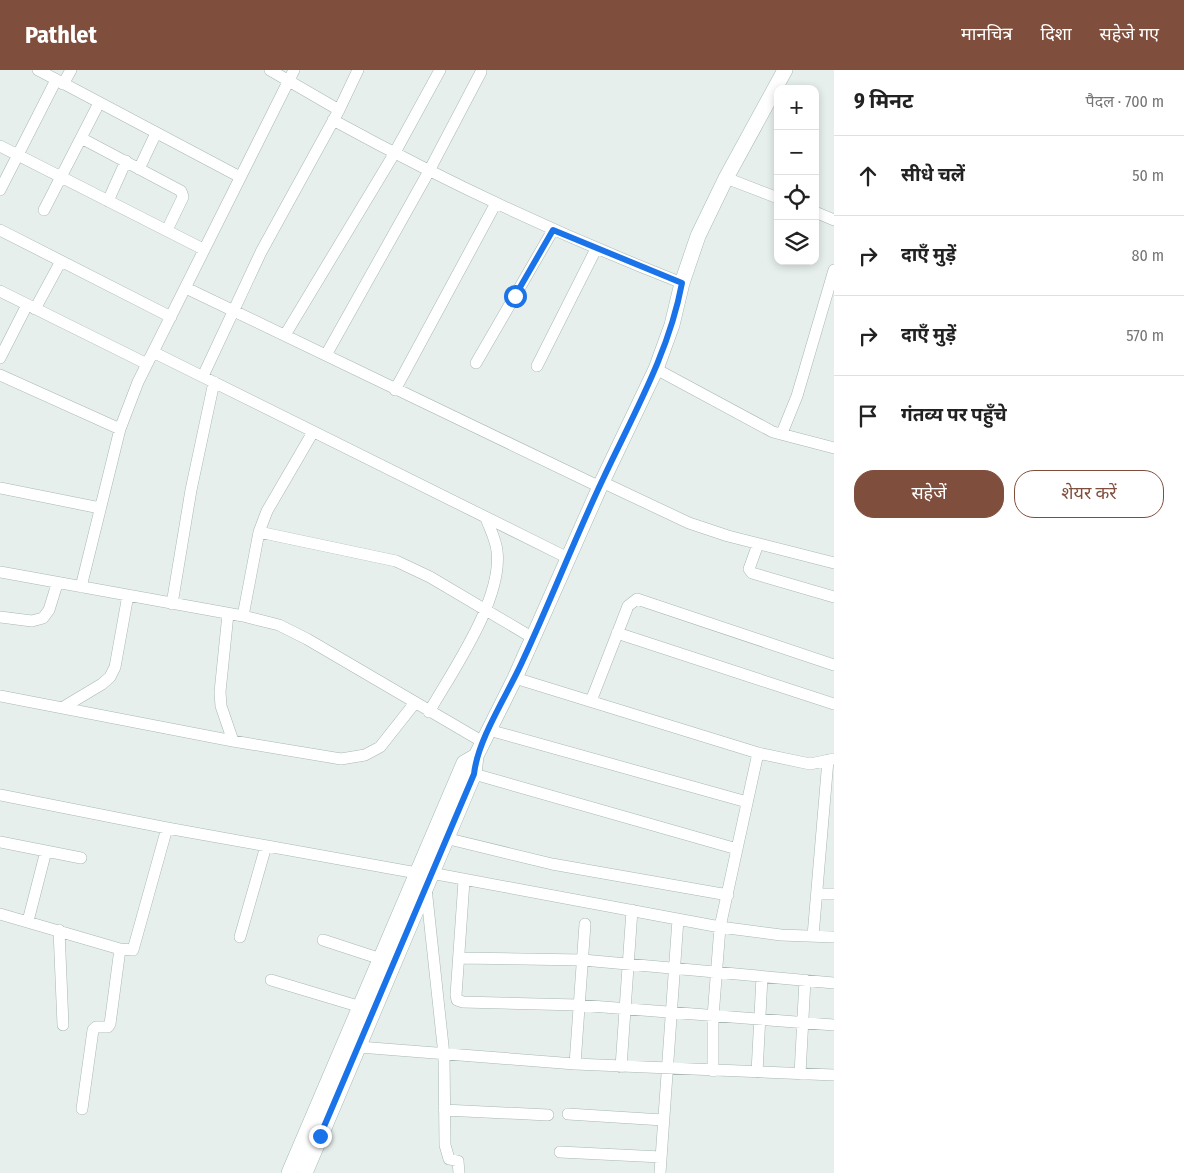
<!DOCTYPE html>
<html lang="hi">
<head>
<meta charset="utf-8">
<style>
  body { margin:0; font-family:"Fira Sans Condensed","Noto Sans Devanagari",sans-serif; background:#f2f2f2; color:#222 }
  .controls { position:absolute; right:15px; top:15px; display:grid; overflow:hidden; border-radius:10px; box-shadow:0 2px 8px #0003 }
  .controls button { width:45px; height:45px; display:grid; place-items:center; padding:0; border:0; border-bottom:1px solid #e0e0e0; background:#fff; color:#222; font:25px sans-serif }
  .stop { position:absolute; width:15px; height:15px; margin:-11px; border:4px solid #1a73e8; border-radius:50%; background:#fff }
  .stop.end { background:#1a73e8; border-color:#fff; box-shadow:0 1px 5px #0008 }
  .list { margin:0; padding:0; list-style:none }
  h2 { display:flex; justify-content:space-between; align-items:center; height:65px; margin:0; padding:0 20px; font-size:21px }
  h2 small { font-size:16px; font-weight:400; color:#767676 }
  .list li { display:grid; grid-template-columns:32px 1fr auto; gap:15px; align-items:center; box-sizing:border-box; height:80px; padding:0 20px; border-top:1px solid #e0e0e0 }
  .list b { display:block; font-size:19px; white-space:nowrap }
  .list em { font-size:16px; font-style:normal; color:#767676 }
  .actions { display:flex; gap:10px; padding:15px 20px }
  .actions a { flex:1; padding:11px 0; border:1px solid #804e3d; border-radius:20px; text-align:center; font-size:18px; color:#804e3d }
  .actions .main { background:#804e3d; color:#fff }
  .icon { flex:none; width:28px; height:28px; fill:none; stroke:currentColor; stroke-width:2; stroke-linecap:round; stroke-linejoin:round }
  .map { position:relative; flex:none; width:834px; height:1103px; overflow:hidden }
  header { display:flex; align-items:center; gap:30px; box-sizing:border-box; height:70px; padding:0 25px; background:#804e3d; color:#fff }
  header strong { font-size:24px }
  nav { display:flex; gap:28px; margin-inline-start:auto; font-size:18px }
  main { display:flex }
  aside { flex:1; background:#fff }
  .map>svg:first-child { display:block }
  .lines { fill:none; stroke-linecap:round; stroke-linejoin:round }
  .street-casing { stroke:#a8b8b2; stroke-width:12 }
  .secondary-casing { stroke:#a4bbb3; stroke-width:16 }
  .street { stroke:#fff; stroke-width:11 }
  .secondary { stroke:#fff; stroke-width:15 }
  .route { stroke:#1a73e8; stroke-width:6 }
</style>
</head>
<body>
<header>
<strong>Pathlet</strong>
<nav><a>मानचित्र</a><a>दिशा</a><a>सहेजे गए</a></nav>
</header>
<main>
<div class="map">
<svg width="834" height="1103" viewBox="0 0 834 1103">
  <rect width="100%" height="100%" fill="#e6efeb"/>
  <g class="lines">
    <g class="street-casing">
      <path id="street" d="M38,0L240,107
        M270,0L339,40
        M63,14L71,0
        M333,50C446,112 562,166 682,213
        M81,68L181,121L183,127L167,160
        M0,76L203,179
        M139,99L156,63
        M726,108L778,128
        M0,120L56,10
        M108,131L126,91
        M44,140L99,33
        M815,142L834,150
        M0,160L171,247
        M186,218L600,417
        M0,221L147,294
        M35,239L61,191
        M285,265L394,84L440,0
        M153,282L568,488
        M326,285L429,101L481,2
        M0,288L27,235
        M476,293L553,160
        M537,296L596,179
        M656,299L773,362L834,378
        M0,305L120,359
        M203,306L261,182L339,40L358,0
        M395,320L496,133
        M782,363L797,326L834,200
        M602,412L689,453L728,466L834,493
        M0,418L100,438
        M259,462L396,491L430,507L533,568
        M758,474L749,499L752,503L834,527
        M0,502L243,546L279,555L307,569L483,672
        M81,517L120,359L138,312L294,0
        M172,534L191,420L214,312
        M228,544L220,622L221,636L233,671
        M243,546L259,462L267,441L313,362
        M0,547L32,551L43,548L49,540L57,514
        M617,563L834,634
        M515,608L758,683L810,694L834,689
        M0,626L233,671L341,689L365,685L380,677L414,634
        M591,631L628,536L637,529L834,595
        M62,638L102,614L110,607L115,597L128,525
        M429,642C453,600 503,529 497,481C496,470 490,459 486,448
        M489,660L747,732
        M474,704L737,779L720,857L713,947V1001
        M0,725L167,758L417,803
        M445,768L552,794L728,825
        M0,772L81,788
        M737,779L758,683
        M431,803L720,857L781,865L834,867
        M464,811L456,925L457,930L463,932L578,935L834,955
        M426,818L444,985L445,1075L449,1089L458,1091L459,1103
        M818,824H834
        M0,844L120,879L133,880L167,758
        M28,851L46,781
        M59,860L63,955
        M813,866L828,690
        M240,867L266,776
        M323,870L381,889
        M459,888L583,890L834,913
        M271,910L361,937
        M359,977L575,994L834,1005
        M575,994L585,854
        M621,997L632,840
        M757,1002L762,907
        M800,1004L805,910
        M82,1039L93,960L96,957H108L110,954L120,879
        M444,1040L548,1045
        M568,1044L663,1050
        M560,1082L661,1087
        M660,1103L678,849"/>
    </g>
    <g class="secondary-casing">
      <path id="secondary" d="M289,1103L464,693L476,686
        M305,1103L474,704L476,686L515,608L602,412L656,299L672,255L682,213L698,166L726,108L785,0"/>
    </g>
    <use href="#street" class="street"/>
    <use href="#secondary" class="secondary"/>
  </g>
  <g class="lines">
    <path class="route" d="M320,1066L474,704C478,668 508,624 523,590C551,530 575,468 603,409C633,345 669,283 682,213L553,160L515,226"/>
  </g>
</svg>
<div class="controls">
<button>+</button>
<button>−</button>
<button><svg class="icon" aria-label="locate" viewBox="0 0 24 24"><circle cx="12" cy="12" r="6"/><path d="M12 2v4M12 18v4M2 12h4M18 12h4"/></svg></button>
<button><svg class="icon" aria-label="layers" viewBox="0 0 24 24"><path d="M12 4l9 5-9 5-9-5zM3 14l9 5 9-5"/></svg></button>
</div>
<div class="stop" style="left:515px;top:226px"></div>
<div class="stop end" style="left:320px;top:1066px"></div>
</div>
<aside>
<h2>9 मिनट<small>पैदल · 700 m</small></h2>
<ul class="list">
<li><svg class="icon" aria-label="ahead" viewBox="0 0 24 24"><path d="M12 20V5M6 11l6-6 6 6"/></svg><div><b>सीधे चलें</b></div><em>50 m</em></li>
<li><svg class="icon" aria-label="right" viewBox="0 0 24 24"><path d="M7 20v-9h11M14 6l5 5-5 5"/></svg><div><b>दाएँ मुड़ें</b></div><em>80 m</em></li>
<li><svg class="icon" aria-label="right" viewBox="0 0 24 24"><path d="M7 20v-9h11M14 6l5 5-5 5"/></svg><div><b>दाएँ मुड़ें</b></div><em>570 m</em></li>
<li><svg class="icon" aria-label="arrive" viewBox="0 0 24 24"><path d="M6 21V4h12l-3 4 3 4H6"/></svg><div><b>गंतव्य पर पहुँचे</b></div></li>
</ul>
<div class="actions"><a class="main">सहेजें</a><a>शेयर करें</a></div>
</aside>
</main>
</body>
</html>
